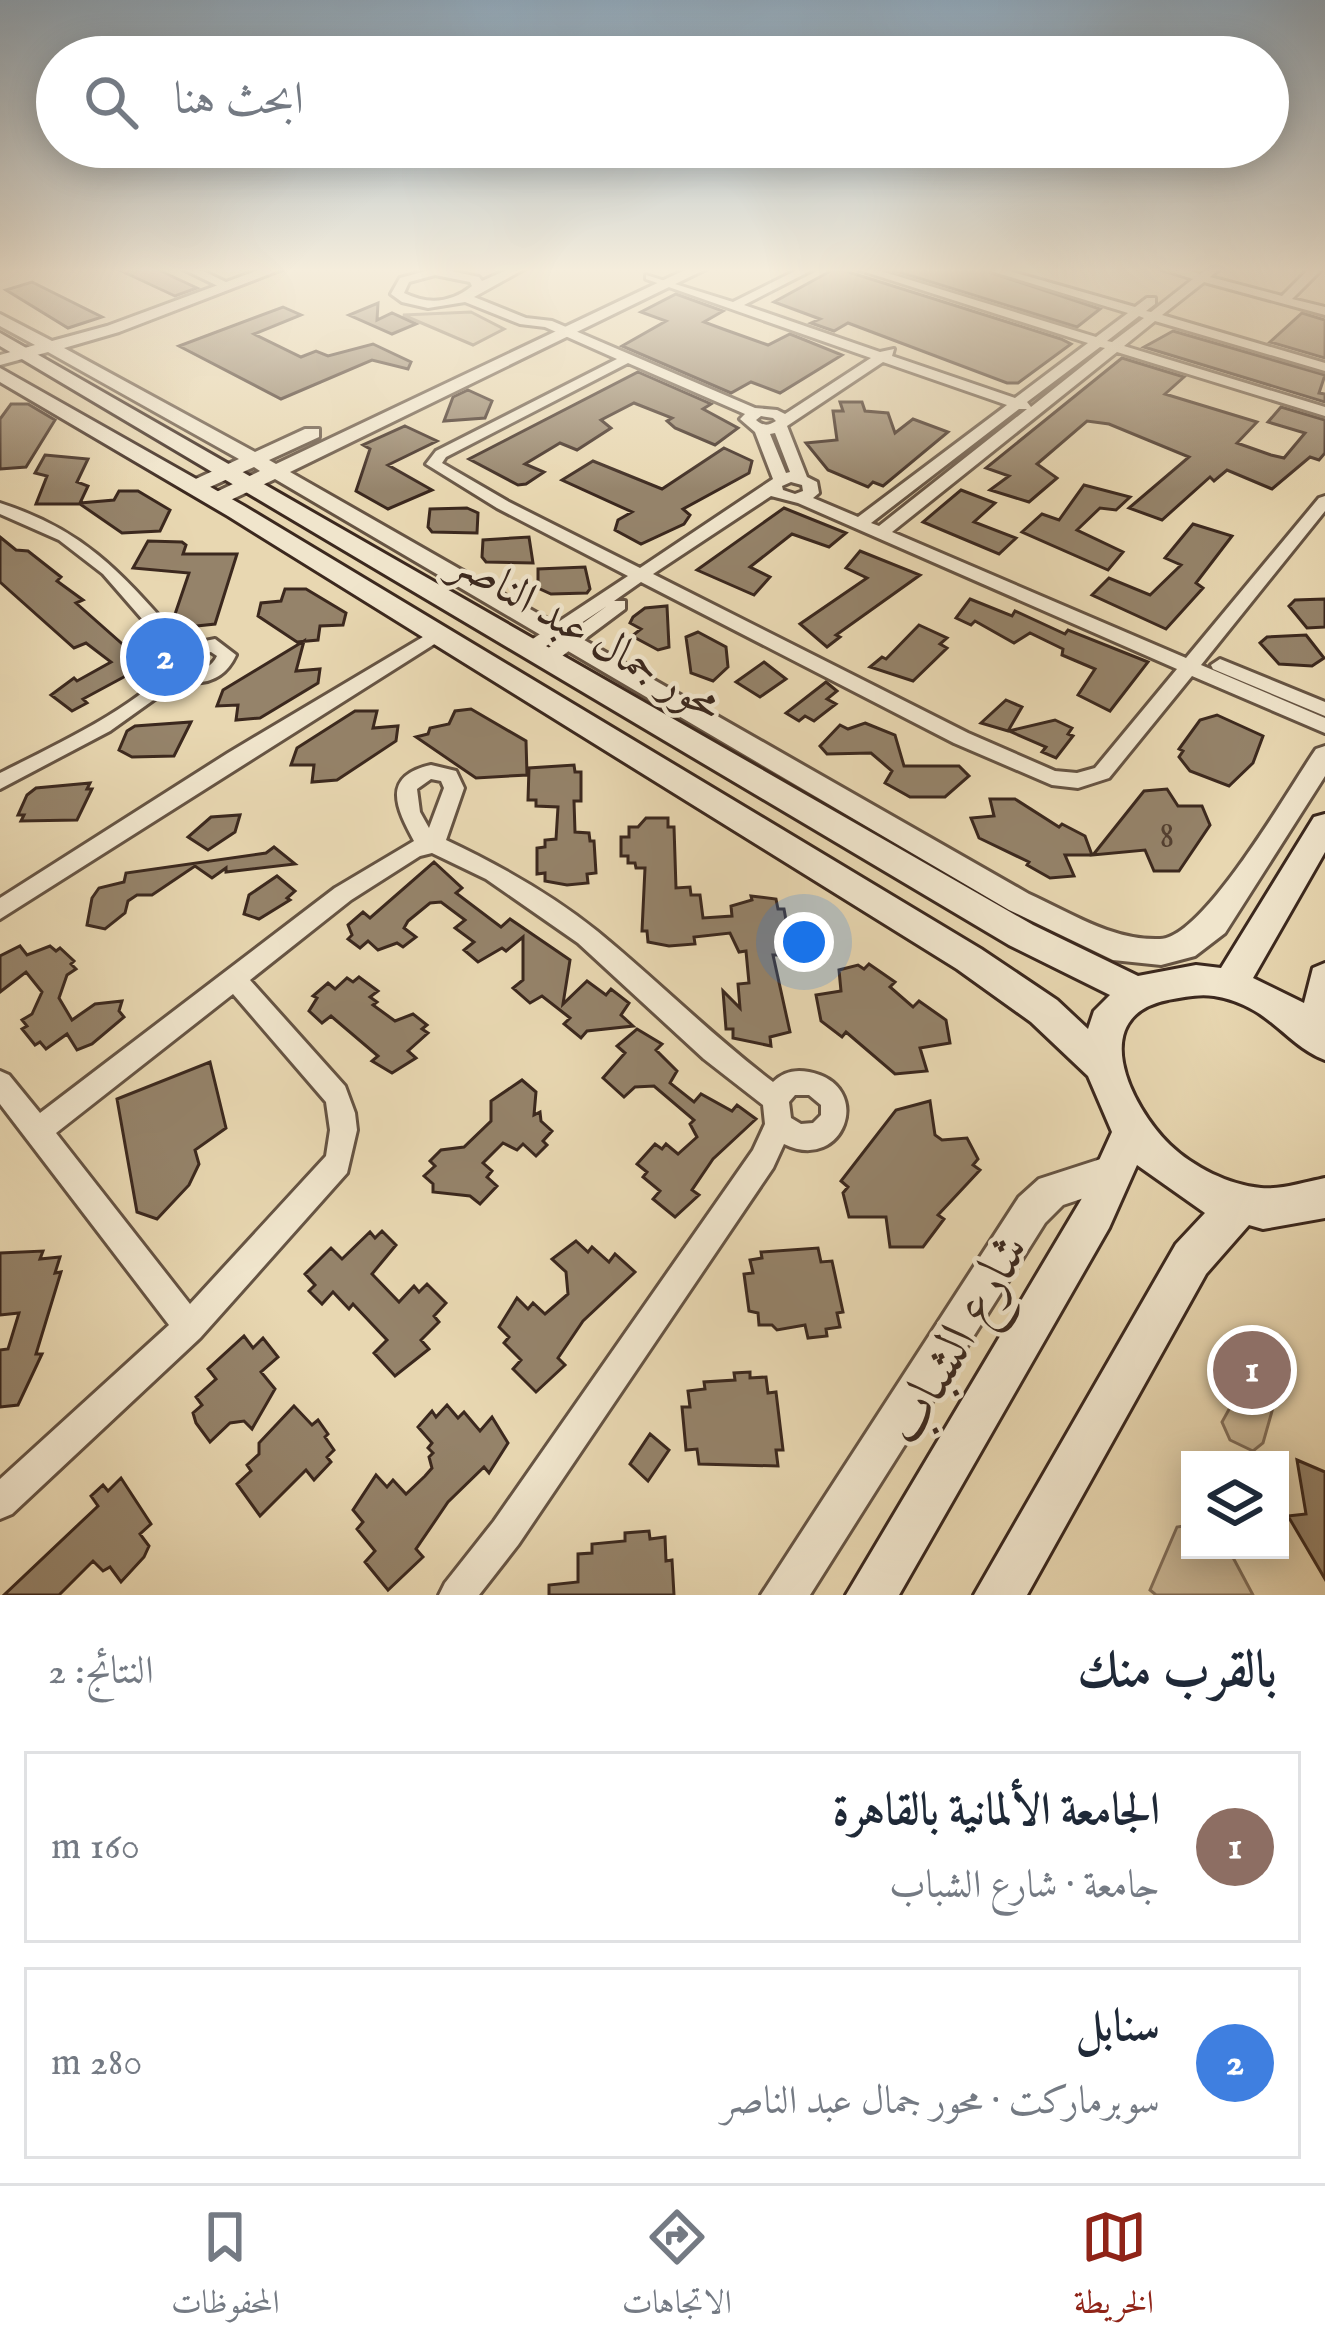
<!DOCTYPE html>
<html lang="ar">
<head>
<meta charset="utf-8">
<style>
  body { margin:0; font-family:"IM FELL English",Amiri,serif; background:#f2f2f3; color:#1f2937; direction:rtl }
  .controls { position:absolute; right:36px; bottom:36px; display:grid; overflow:hidden; border-radius:0px; box-shadow:0 6px 30px #0003 }
  .controls button { width:108px; height:108px; display:grid; place-items:center; padding:0; border:0; border-bottom:3px solid #e0e1e3; background:#fff; color:#1f2937; font:60px sans-serif }
  .you { position:absolute; left:804px; top:942px; width:42px; height:42px; margin:-30px; border:9px solid #fff; border-radius:50%; background:#1a73e8; box-shadow:0 0 0 18px #1a73e833 }
  .badge { display:grid; place-items:center; width:78px; height:78px; border-radius:50%; background:#8f2418; color:#fff; font-size:39px; font-weight:700 }
  .pin { position:absolute; translate:-50% -50%; border:6px solid #fff; box-shadow:0 3px 12px #0006 }
  .list { margin:0; padding:0; list-style:none }
  h2 { display:flex; justify-content:space-between; align-items:center; height:156px; margin:0; padding:0 48px; font-size:51px }
  h2 small { font-size:39px; font-weight:400; color:#747a83 }
  .list li { display:grid; grid-template-columns:78px 1fr auto; gap:36px; align-items:center; box-sizing:border-box; height:192px; margin:0 24px 24px; padding:0 24px; border:3px solid #e0e1e3; border-radius:0px }
  .list b { display:block; font-size:45px; white-space:nowrap }
  .list p { margin:0; font-size:39px; white-space:nowrap; color:#747a83 }
  .list em { font-size:39px; font-style:normal; color:#747a83 }
  .icon { flex:none; width:66px; height:66px; fill:none; stroke:currentColor; stroke-width:2; stroke-linecap:round; stroke-linejoin:round }
  .map { position:relative; flex:none; width:1325px; height:1595px; overflow:hidden; direction:ltr }
  .search { position:absolute; background:#fff; box-shadow:0 6px 30px #0003; left:36px; right:36px; top:36px; height:132px; display:flex; align-items:center; gap:30px; box-sizing:border-box; padding:0 42px; border-radius:66px; color:#747a83; font-size:45px }
  .sheet { height:588px; background:#fff }
  nav { display:flex; justify-content:space-around; align-items:center; box-sizing:border-box; height:168px; border-top:3px solid #e0e1e3; background:#fff; font-size:33px; color:#747a83 }
  nav a { display:grid; justify-items:center; gap:6px }
  nav .on { color:#8f2418 }
  .map>svg:first-child { display:block }
  .green { fill:#cbb998; stroke:#83705b; stroke-width:3 }
  .building { fill:#95836a; stroke:#3b281e; stroke-width:3 }
  .lines { fill:none; stroke-linecap:round; stroke-linejoin:round }
  .minor-casing { stroke:#665443; stroke-width:6 }
  .tertiary-casing { stroke:#665443; stroke-width:6 }
  .secondary-casing { stroke:#3b281e; stroke-width:6 }
  .minor { fill:#f0e5cc; fill-rule:evenodd }
  .tertiary { fill:#f0e5cc; fill-rule:evenodd }
  .secondary { fill:#f0e5cc; fill-rule:evenodd }
  .labels { text-anchor:middle; stroke-width:9; stroke-linejoin:round; paint-order:stroke }
  .number-label { font-size:39px; fill:#523f31 }
  .street-label { font-size:45px; fill:#3b281e; stroke:#f0e5cc }
  .near-street-label { font-size:54px; fill:#3b281e; stroke:#f0e5cc }
</style>
</head>
<body>
<div class="map">
<svg width="1325" height="1595" viewBox="0 0 1325 1595">
  <rect width="100%" height="100%" fill="#e8d7b1"/>
  <filter id="stains"><feTurbulence type="fractalNoise" baseFrequency=".00167" numOctaves="4"/><feColorMatrix values="0 0 0 0 .2 0 0 0 0 .09 0 0 0 0 .02 0 0 0 .5 -.17"/></filter>
  <radialGradient id="worn" r=".72"><stop offset=".6" stop-color="#630" stop-opacity="0"/><stop offset="1" stop-color="#630" stop-opacity=".3"/></radialGradient>
  <path class="green" d="M471,312L504,329L473,345L403,315Z
    M1248,1375L1276,1397L1263,1443L1253,1451L1230,1440L1222,1422Z
    M1190,1525V1550H1229L1253,1595H1156L1150,1590L1177,1527Z"/>
  <path class="building" d="M115,268H154L197,288L175,296Z
    M836,268L1061,339L1071,344L1018,383H1007L848,323L834,331L811,323L820,319L774,302Z
    M886,268H977L1100,309L1077,327Z
    M32,282L102,317L68,328L6,290Z
    M676,294L723,311L704,322L723,329L768,345L790,334L842,355L780,393L751,382L731,393L622,346L666,321L641,312Z
    M378,303L377,320L392,313L416,324L392,334L349,315Z
    M283,307L301,315L254,334L301,357L316,351L328,356L373,344L411,362L408,369L372,360L281,399L179,346Z
    M1302,313L1325,320V358L1270,342Z
    M1173,331L1325,375L1319,393L1325,394V402L1144,347Z
    M1122,358L1184,377L1165,394L1257,422L1237,443L1271,455L1284,458L1305,433L1268,422L1281,407L1325,420V453L1319,460L1310,457L1272,489L1227,470L1214,481L1210,477L1162,520L1129,508L1189,457L1109,424L1087,421L1037,464L1057,478L1029,502L990,490L1009,476L986,468Z
    M638,372L711,404L703,409L738,428L715,445L675,428L667,421L672,418L634,403L601,420L611,428L577,450L560,443L525,464L544,472L526,484L518,485L469,459Z
    M468,390L492,401L485,418L444,421L453,397Z
    M840,402H862L865,411L888,413L895,433L913,419L948,432L883,486L873,482L868,487L828,470L806,443L837,440L833,411H843Z
    M11,404H28L55,420L26,467L0,469V419Z
    M405,426L437,441L388,465L432,490L388,509L356,491L370,449L363,445Z
    M724,448L752,461L749,473L683,509L690,515L684,524L641,544L615,530L618,520L632,512L562,480L593,461L662,489Z
    M45,455L88,459L77,482L88,486L80,503L114,500L119,491H138L170,510L160,531L122,533L80,504H36L47,476L35,473Z
    M1084,485L1130,497L1116,510L1100,508L1077,530L1123,552L1108,570L1022,532L1042,514L1059,520Z
    M961,490L995,503L974,522L1016,538L999,554L923,522Z
    M467,508L478,513L477,533L432,532L428,527L430,509Z
    M784,508L846,533L829,547L792,534L750,567L770,577L754,595L697,570Z
    M1193,524L1232,536L1196,583L1203,588L1166,629L1092,595L1109,578L1150,595L1181,565L1165,558Z
    M0,537L16,550L28,551L61,577L57,581L83,600L76,603L146,665L83,699L87,703L72,711L51,695L74,678L77,681L111,662L86,643L74,648L0,582Z
    M529,537L533,563L486,562L482,557L483,540Z
    M148,541L182,542L186,545L183,554H237L215,624L178,628L172,623L189,573L133,568Z
    M860,551L920,575L836,635L840,637L827,647L800,624L867,578L846,568Z
    M585,567L590,589L587,593L551,594L538,588V569Z
    M285,589H306L346,613L343,625L320,626L318,640L297,642L258,616L261,603L281,601Z
    M970,599L1012,616L1015,611L1065,634L1068,630L1148,662L1110,711L1078,695L1095,669L1062,655L1063,649L1030,633L1014,643L975,621L971,625L956,618Z
    M1325,599V627L1307,628L1289,606L1295,600Z
    M667,606L669,647L658,650L632,636L641,629L630,623L633,617L645,608Z
    M919,625L947,638L940,644L947,648L913,681L870,667L882,657L886,659Z
    M698,632L726,647L728,667L713,681L691,673L686,637Z
    M1306,635L1324,658L1312,666L1279,664L1260,643L1267,637Z
    M304,641L296,671L320,669L318,683L260,718L236,720L238,705L217,706L223,690Z
    M764,662L786,679L760,697L736,682Z
    M826,682L837,691L827,699L836,704L814,721L805,716L799,721L786,713Z
    M1006,700L1022,707L1008,731L981,723Z
    M471,709L526,741L527,775L476,778L416,737L428,734L430,728L449,724L455,711Z
    M355,711H377L373,728L398,726L396,741L337,780L312,782L314,765H291L297,748Z
    M1217,715L1263,736L1253,763L1229,786L1190,771L1179,757L1183,751L1179,749L1200,720Z
    M1055,720L1072,728L1068,734L1073,736L1056,758L1042,752L1046,747L1009,731Z
    M191,722L174,756L132,757L119,750L127,731L135,726Z
    M865,723L895,735L904,766H959L969,776L945,797H910L885,783L892,771L871,753L827,754L820,746L840,725L848,729Z
    M574,765L575,772H581V801H574L575,832L589,833L590,841H594L596,873L587,874L588,883L567,885L545,881V873L537,874V848L545,847V840L556,839L558,807L536,806V800H528L529,768Z
    M90,783L87,789H92L77,820L21,821L24,815H18L27,795L36,788Z
    M1167,789L1178,806H1202L1210,825L1179,871H1154L1145,850L1093,855L1144,791Z
    M990,799H1015L1059,827L1062,824L1085,836L1092,855H1065L1074,876L1050,878L1027,865L1029,862L979,838L971,818L994,816Z
    M240,815L235,832L208,850L188,837L211,817Z
    M646,818H668V827H674L676,888L690,887L691,895H700L703,918L732,916L731,906L752,900L751,896L776,899L778,909H784L790,942L780,943L781,955H773L790,1032L770,1037L771,1046L733,1038V1029H726L723,991L740,1008L738,984L749,983L746,951L739,952L730,933L694,937L695,944L669,946L648,942L647,931H642L645,868H636L635,863H628V856H621V837H629V827H638Z
    M274,847L295,864L226,872V868L212,878L195,866L152,895H137L128,901L125,913L105,929L87,925L92,898L99,888L124,882L126,873L266,853Z
    M434,862L462,888L456,893L501,927L510,919L570,960L563,1004L587,981L606,995L611,989L629,1003L621,1015L633,1026L587,1031L581,1038L564,1024L570,1018L542,996L530,1003L513,988L523,980V937L506,951L502,948L478,962L464,950L474,942L455,928L465,920L441,902L430,903L408,921L404,928L416,937L403,947L397,943L378,950L368,941L360,948L348,939L352,935L348,925L363,912L370,918Z
    M277,876L295,891L287,898L290,900L259,919L244,914L249,895Z
    M20,946L27,955L50,946L56,951L60,948L74,961L71,964L76,969L67,975L59,998L72,1020L95,1004L122,1001L119,1011L124,1017L92,1044L77,1050L67,1034L46,1049L40,1042L35,1045L22,1029L27,1026L22,1020L32,1014L42,992L26,972L0,992V956Z
    M869,964L895,982L890,987L913,1007L919,1001L946,1020L950,1043L920,1048L927,1071L895,1074L846,1032L842,1037L821,1021L816,995L841,991L839,970L858,965L864,969Z
    M359,977L378,991L370,997L377,1002L373,1005L395,1021L413,1014L427,1025L422,1029L428,1033L408,1051L416,1058L392,1073L372,1061L378,1056L331,1016L322,1023L309,1011L317,998L313,996L328,983L335,989L347,978L353,982Z
    M637,1029L662,1044L656,1050L677,1071L670,1083L694,1102L701,1094L732,1111L737,1105L756,1119L713,1159L692,1190L699,1195L675,1217L653,1199L660,1191L643,1177L647,1172L637,1164L655,1144L662,1149L666,1144L678,1154L697,1137L690,1124L694,1120L654,1086L635,1087L624,1097L603,1078L625,1053L617,1046Z
    M210,1062L226,1128L195,1150L199,1164L189,1185L157,1219L137,1212L117,1099Z
    M522,1080L536,1092L534,1115L540,1112L541,1121L552,1131L543,1141L547,1145L536,1156L523,1144L517,1150L503,1143L483,1163L492,1171L487,1177L497,1186L480,1204L470,1196L433,1192V1184L424,1176L435,1166L430,1161L441,1150L464,1147L491,1121V1101Z
    M930,1101L935,1135L942,1140L967,1138L978,1159L973,1165L980,1170L938,1215L944,1219L923,1247H890L886,1217H849L843,1193L848,1187L841,1181L896,1110Z
    M382,1231L396,1245L372,1274L399,1302L414,1286L419,1292L427,1284L446,1303L434,1316L439,1322L421,1340L429,1349L395,1376L374,1353L387,1340L353,1304L349,1309L333,1292L322,1304L309,1291L315,1285L305,1274L331,1248L342,1259L370,1232L375,1238Z
    M576,1241L588,1252L592,1247L609,1262L615,1254L635,1272L583,1321L558,1358L565,1365L536,1392L513,1369L521,1360L504,1343L509,1337L499,1327L517,1298L528,1309L533,1303L545,1314L568,1294L566,1272L552,1259Z
    M818,1248L821,1262L832,1261L843,1312L837,1313L840,1327L826,1329L827,1336L808,1338L805,1325L777,1330L772,1325H759L758,1313L749,1311L744,1274L753,1273L750,1260L762,1258L761,1252Z
    M43,1251L40,1259L60,1257L55,1273L61,1272L36,1354H42L18,1405L0,1407V1350L8,1349L19,1313L0,1315V1253Z
    M244,1336L253,1348L263,1338L278,1357L261,1372L275,1389L252,1429L244,1421L230,1423L210,1442L196,1423L193,1413L202,1405L196,1397L216,1379L208,1369Z
    M750,1372V1378L766,1377L768,1393L776,1392L783,1450H776L778,1466L699,1464L697,1449L686,1450L682,1407H690L688,1391L705,1389L704,1382L735,1380L734,1373Z
    M447,1405L458,1418L464,1412L480,1431L492,1417L508,1443L489,1473L484,1467L448,1502L416,1549L423,1557L388,1590L365,1562L375,1551L357,1529L363,1522L353,1510L376,1475L387,1487L393,1480L406,1494L425,1476L432,1468L429,1457L433,1453L428,1448L432,1443L418,1427L432,1411L436,1417Z
    M294,1406L312,1425L318,1420L328,1434L325,1437L334,1450L327,1457L331,1462L314,1480L306,1470L260,1516L237,1484L251,1471L247,1465L259,1454V1443Z
    M650,1434L669,1450L648,1481L630,1464Z
    M1297,1460L1325,1472V1579L1288,1516L1306,1514Z
    M121,1478L151,1524L140,1534L149,1546L144,1557L121,1582L110,1567L103,1571L93,1561L59,1595H4L98,1506L91,1496L103,1485L108,1491Z
    M649,1531L650,1539L665,1537L666,1561L672,1560L674,1595H549V1585L578,1582V1554L592,1553V1544L625,1541V1533Z"/>
  <g class="lines">
    <g class="minor-casing">
      <path id="minor" d="M181,268H197L234,286L224,289Z
        M437,268L479,277L482,281L511,268H526L474,297L526,318L552,321L755,408L777,410L785,414L871,358L646,279V275L733,302L801,268H816L744,305L880,352L894,349L892,356L1015,398L1088,343L853,268H871L1096,337L1128,313L981,268H999L1135,307L1147,298H1155V304L1146,311L1151,312L1193,279L1159,268H1178L1200,274L1207,268H1220L1210,277L1282,296L1310,268H1323L1292,299L1325,307V315L1204,282L1162,315L1325,363V371L1155,321L1124,346L1325,407V416L1117,352L892,532L1186,658L1319,498L1325,496V511L1201,665L1325,718V733L1192,676L1109,778L1078,788L1052,785L954,743L641,582L614,601H625V609L554,662H540L538,658L540,654L607,606L537,652H525L522,648L525,644L628,576L497,508L426,464L436,451L617,359L545,327L520,324L465,302L428,308L402,302L391,294L400,278ZM435,275L470,282L472,286C451,303 428,305 404,293L409,282ZM1139,316L1144,318L1112,342L1107,341ZM1100,347L1105,348L1031,407L1027,402ZM883,362L1007,405L858,517L813,498L819,493L817,482L807,477L787,426ZM628,363L745,414L740,419L755,432L773,479L640,568L509,502L442,463L446,457ZM1019,409H1027L879,526L871,523ZM761,416L773,418L776,421C768,426 763,426 756,420ZM775,433L790,472L786,473L770,434ZM791,482L802,485L803,491L795,494L783,490L782,486ZM771,496L798,503L1177,669L1095,768L1077,773L1055,771L968,733L653,574Z
        M0,503C90,532 125,578 185,645L215,639L236,655C225,679 205,686 180,681L110,731L0,789V773C51,747 144,705 177,659L103,574L59,540L0,514ZM211,652L217,656C211,668 201,671 189,670L196,659L194,655Z
        M438,628L444,630L447,634L444,638L0,919V898L228,753Z
        M1220,659L1325,702V716L1213,669L1211,665Z
        M431,765L456,771L464,788L446,840C499,865 551,894 597,931C657,980 711,1035 773,1082C783,1072 795,1069 809,1072C876,1085 844,1174 784,1144L773,1168L518,1545L479,1595H439L445,1583L494,1521L753,1150L765,1124L763,1105L704,1059L578,943L486,879L432,853L420,856L351,900L250,980L345,1086L355,1113L357,1130L347,1173L200,1338L12,1514L0,1519V1479L169,1325L0,1104V1071L9,1075L40,1113L335,888L414,841C396,808 381,776 431,765ZM431,779L441,781L444,788L429,828L420,812L417,789ZM233,994L326,1102L330,1130L326,1156L190,1304L56,1133ZM795,1095H809L821,1105V1115L813,1123L801,1124L791,1118L789,1102Z"/>
    </g>
    <g class="tertiary-casing">
      <path id="tertiary" d="M264,268H285L119,332L64,348L255,452L305,429H319V437L269,460L276,464L689,268H708L290,472L1029,894C1071,913 1113,941 1160,939C1204,938 1289,788 1316,749L1325,746V776L1225,933L1195,956L1161,965L1113,960L1009,910L275,479L224,503H210V495L260,471L254,467L201,491H187V483L239,459L48,352L0,365V355L35,345L0,326V314L52,341L107,326Z
        M1113,1155L1126,1160L1131,1172L1126,1184L1063,1205L1045,1223L810,1595H761L1019,1197L1039,1179Z"/>
    </g>
    <g class="secondary-casing">
      <path id="secondary" d="M0,333L1033,925L1138,976L1196,965L1221,968L1314,817L1325,814V852L1253,978L1304,1003L1313,968L1325,963V1060C1285,1045 1270,1005 1214,996C1198,994 1184,997 1168,1000C1086,1016 1130,1106 1170,1145C1193,1167 1229,1185 1261,1188C1280,1190 1305,1182 1325,1178V1218L1263,1229L1249,1225L1206,1274L1027,1595H974L1176,1244L1205,1213L1137,1165L1109,1228L899,1595H846L1081,1200L1112,1132L1088,1076L1031,1022L957,969L228,516L0,382V368L244,506L981,949L1057,1000L1088,1029L1094,1011L1110,995L1009,945L0,346Z"/>
    </g>
    <use href="#minor" class="minor"/>
    <use href="#tertiary" class="tertiary"/>
    <use href="#secondary" class="secondary"/>
  </g>
  <linearGradient id="sky" x2="0" y2="1"><stop stop-color="#90aabe"/><stop offset="0.55" stop-color="#f5eddc"/><stop offset="1" stop-color="#f5eddc" stop-opacity="0"/></linearGradient>
  <rect width="1325" height="491" fill="url(#sky)"/>
  <g class="labels">
    <g class="number-label">
      <text x="1167" y="847">8</text>
    </g>
    <g class="street-label">
      <text transform="translate(588 632) rotate(30)" y="16">محور جمال عبد الناصر</text>
    </g>
    <g class="near-street-label">
      <text transform="translate(955 1338) rotate(-60)" y="19">شارع الشباب</text>
    </g>
  </g>
  <rect width="100%" height="100%" filter="url(#stains)"/>
  <rect width="100%" height="100%" fill="url(#worn)"/>
</svg>
<div class="controls">
<button><svg class="icon" aria-label="layers" viewBox="0 0 24 24"><path d="M12 4l9 5-9 5-9-5zM3 14l9 5 9-5"/></svg></button>
</div>
<div class="you"></div>
<div class="pin badge" style="left:1252px;top:1370px;background:#8d6e63">1</div>
<div class="pin badge" style="left:165px;top:657px;background:#3f7fe0">2</div>
<div class="search"><svg class="icon" aria-label="search" viewBox="0 0 24 24"><circle cx="10" cy="10" r="6"/><path d="M15 15l6 6"/></svg>ابحث هنا</div>
</div>
<section class="sheet">
<h2>بالقرب منك<small>النتائج: 2</small></h2>
<ul class="list">
<li><span class="badge" style="background:#8d6e63">1</span><div><b>الجامعة الألمانية بالقاهرة</b><p>جامعة · شارع الشباب</p></div><em>160 m</em></li>
<li><span class="badge" style="background:#3f7fe0">2</span><div><b>سنابل</b><p>سوبرماركت · محور جمال عبد الناصر</p></div><em>280 m</em></li>
</ul>
</section>
<nav>
<a class="on"><svg class="icon" aria-label="map" viewBox="0 0 24 24"><path d="M3 6l6-2 6 2 6-2v14l-6 2-6-2-6 2zM9 4v14M15 6v14"/></svg>الخريطة</a>
<a><svg class="icon" aria-label="directions" viewBox="0 0 24 24"><path d="M12 3l9 9-9 9-9-9zM9 14v-3h6M13 9l2 2-2 2"/></svg>الاتجاهات</a>
<a><svg class="icon" aria-label="saved" viewBox="0 0 24 24"><path d="M7 4h10v16l-5-4-5 4z"/></svg>المحفوظات</a>
</nav>
</body>
</html>
